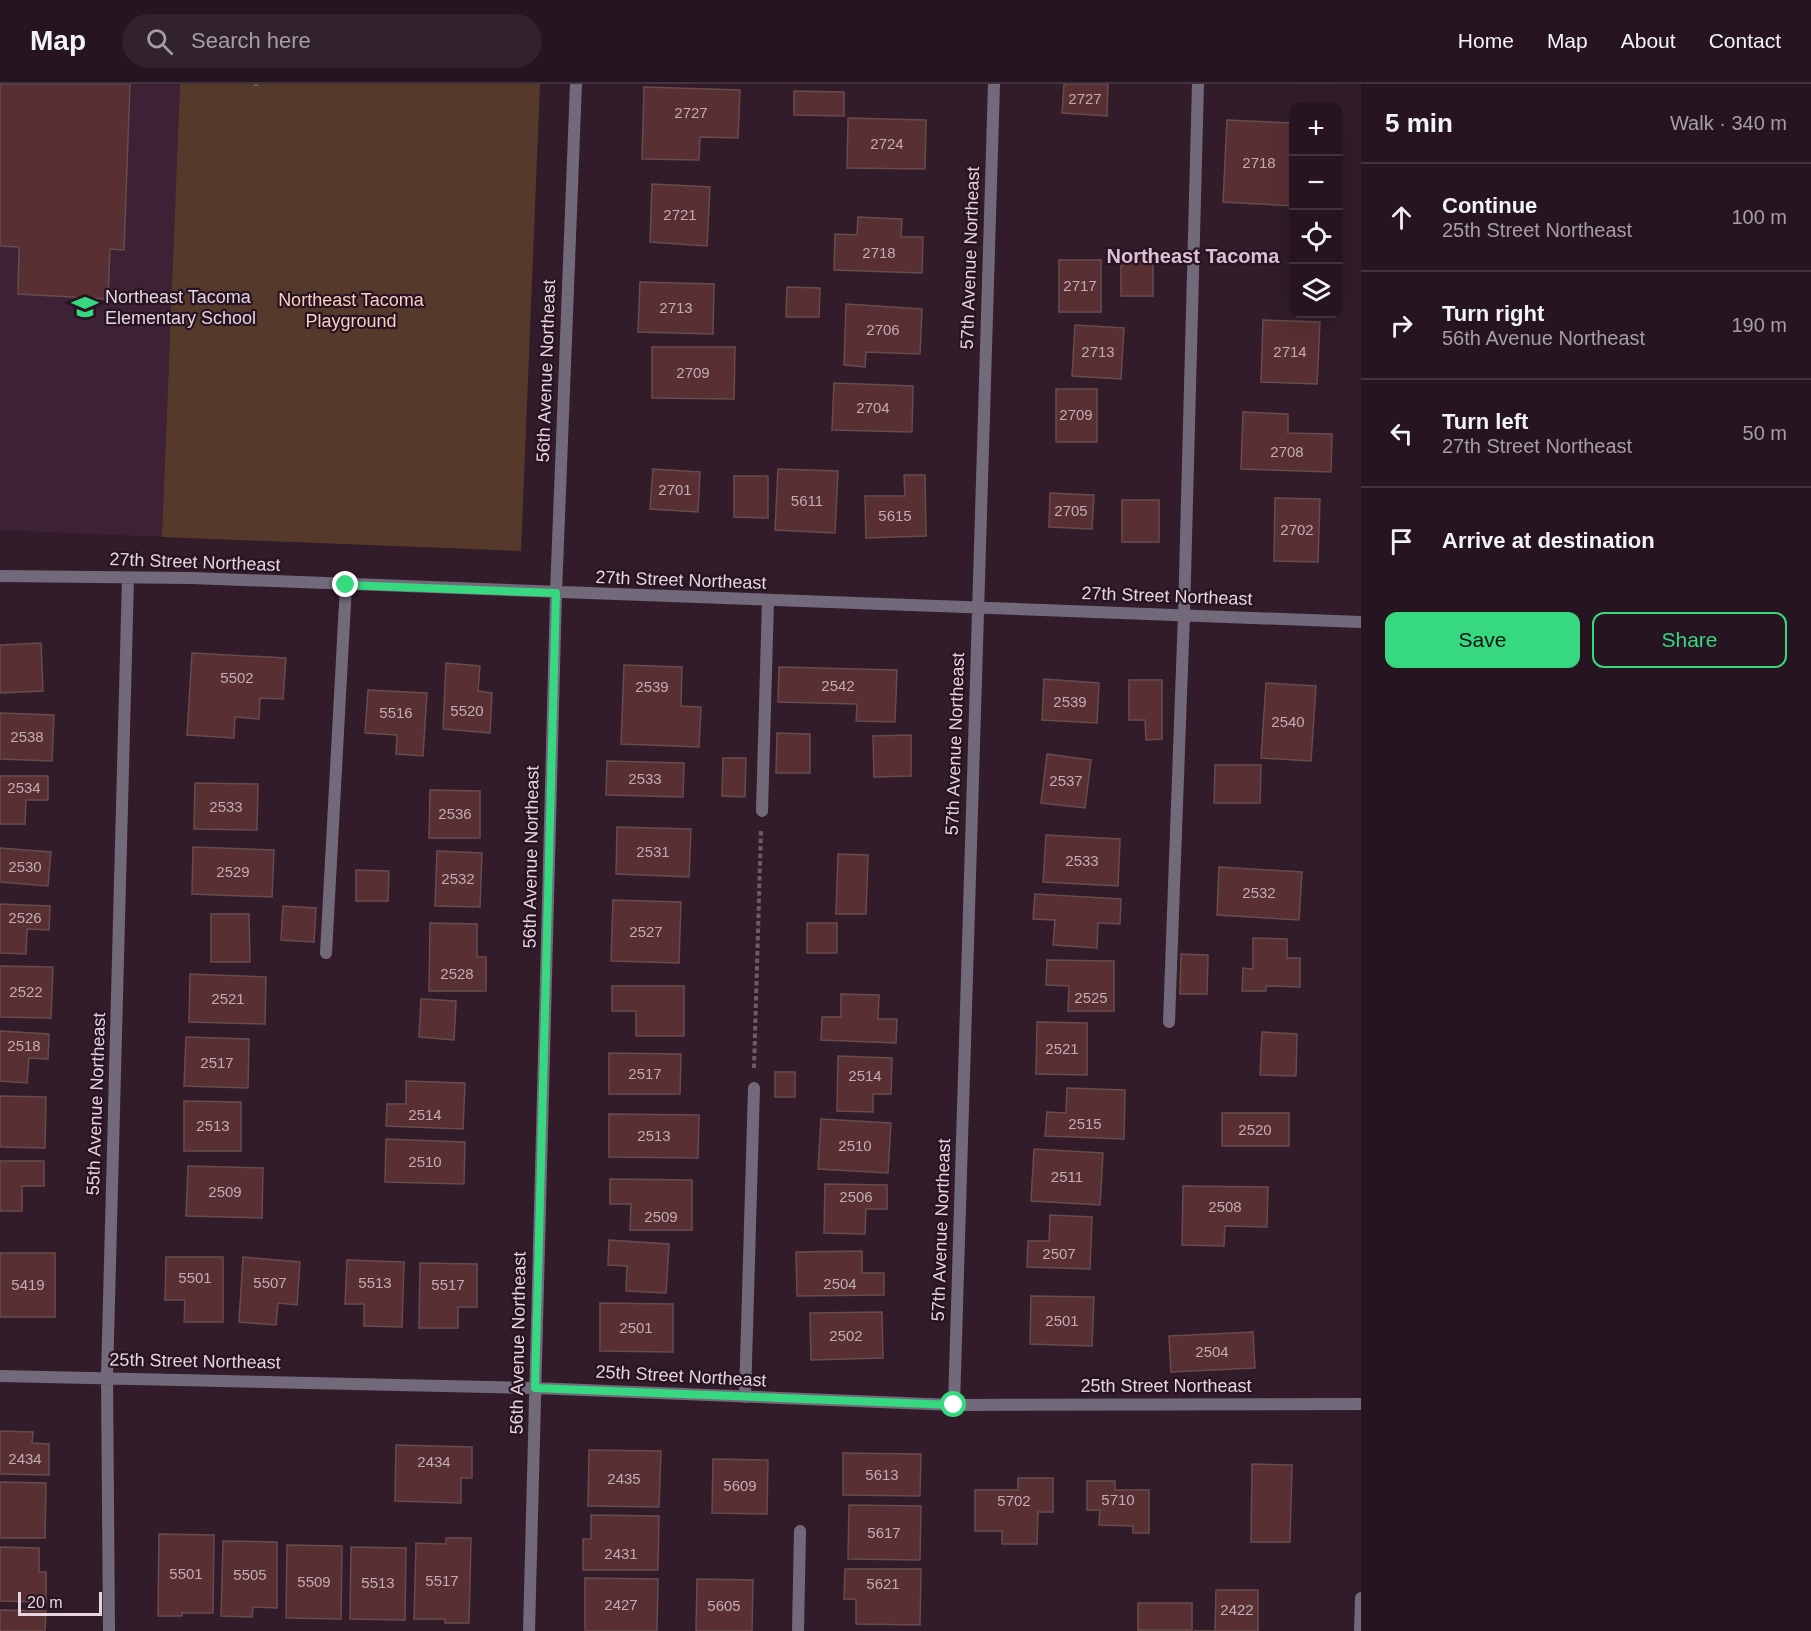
<!DOCTYPE html>
<html lang="en">
<head>
<meta charset="utf-8">
<style>
  body { margin:0; font-family:Helvetica,sans-serif; background:#32222d; color:#f1f3f6 }
  .controls { position:absolute; right:18px; top:18px; display:grid; overflow:hidden; border-radius:12px; box-shadow:0 6px 24px #0002 }
  .controls button { width:54px; height:54px; display:grid; place-items:center; padding:0; border:0; border-bottom:2px solid #42343e; background:#261520; color:#f1f3f6; font:30px sans-serif }
  .scale { position:absolute; left:18px; bottom:15px; width:84px; box-sizing:border-box; padding-left:6px; border:3px solid #e4d5de; border-top:0; font-size:16px; line-height:21px; white-space:nowrap; color:#e4d5de; -webkit-text-stroke:4px #271321; paint-order:stroke }
  .stop { position:absolute; width:18px; height:18px; margin:-14px; border:4px solid #36d880; border-radius:50%; background:#fff }
  .stop.end { background:#36d880; border-color:#fff; box-shadow:0 2px 6px #0008 }
  .list { margin:0; padding:0; list-style:none }
  h2 { display:flex; justify-content:space-between; align-items:center; height:78px; margin:0; padding:0 24px; font-size:26px }
  h2 small { font-size:20px; font-weight:400; color:#a49fa5 }
  .list li { display:grid; grid-template-columns:39px 1fr auto; gap:18px; align-items:center; box-sizing:border-box; height:108px; padding:0 24px; border-top:2px solid #42343e }
  .list b { display:block; font-size:22px; white-space:nowrap }
  .list p { margin:0; font-size:20px; white-space:nowrap; color:#a49fa5 }
  .list em { font-size:20px; font-style:normal; color:#a49fa5 }
  .actions { display:flex; gap:12px; padding:18px 24px }
  .actions a { flex:1; padding:14px 0; border:2px solid #36d880; border-radius:12px; text-align:center; font-size:21px; color:#36d880 }
  .actions .main { background:#36d880; color:#111 }
  .icon { flex:none; width:33px; height:33px; fill:none; stroke:currentColor; stroke-width:2; stroke-linecap:round; stroke-linejoin:round }
  .map { position:relative; flex:none; width:1361px; height:1547px; overflow:hidden }
  header { display:flex; align-items:center; gap:36px; box-sizing:border-box; height:84px; padding:0 30px; background:#261520; border-bottom:2px solid #42343e }
  header strong { font-size:28px }
  nav { display:flex; gap:33px; margin-inline-start:auto; font-size:21px }
  .search { width:420px; height:54px; background:#32222d; display:flex; align-items:center; gap:15px; box-sizing:border-box; padding:0 21px; border-radius:33px; color:#a49fa5; font-size:22px }
  main { display:flex }
  aside { flex:1; background:#261520 }
  .map>svg:first-child { display:block }
  .built { fill:#3d2134 }
  .green { fill:#553a2b }
  .building { fill:#582f33; stroke:#684b4c; stroke-width:1.5 }
  .lines { fill:none; stroke-linecap:round; stroke-linejoin:round }
  .path { stroke:#6e5b67; stroke-width:4; stroke-dasharray:4.5 3; stroke-linecap:butt }
  .lane { stroke:#726a7b; stroke-width:12 }
  .street { stroke:#726a7b; stroke-width:12 }
  .route { stroke:#36d880; stroke-width:8 }
  .labels { text-anchor:middle; stroke-width:4.5; stroke-linejoin:round; paint-order:stroke }
  .number-label { font-size:15px; fill:#c1acb3 }
  .street-label { font-size:18px; fill:#e4d5de; stroke:#271321 }
  .poi-label { font-size:18px; fill:#e4d5de; stroke:#271321; text-anchor:start }
  .park-label { font-size:18px; fill:#f9d1bc; stroke:#271321 }
  .neighbourhood-label { font-size:20px; font-weight:bold; fill:#dcbfd1; stroke:#271321 }
</style>
</head>
<body>
<header>
<strong>Map</strong>
<div class="search"><svg class="icon" aria-label="search" viewBox="0 0 24 24"><circle cx="10" cy="10" r="6"/><path d="M15 15l6 6"/></svg>Search here</div>
<nav><a>Home</a><a>Map</a><a>About</a><a>Contact</a></nav>
</header>
<main>
<div class="map">
<svg width="1361" height="1547" viewBox="0 0 1361 1547">
  <rect width="100%" height="100%" fill="#321c2a"/>
  <path class="built" d="M0,0H180L162,453L0,446Z"/>
  <path class="green" d="M180,0H540L521,467L162,453Z"/>
  <path class="building" d="M0,0H130L124,166L110,165L108,215L18,210L19,163L0,162Z
    M1064,0H1108L1107,32L1062,29Z
    M644,3L740,6L738,54L700,53L699,76L642,75Z
    M794,7L844,8V32L794,31Z
    M848,34L926,36L925,85L847,84Z
    M1227,36L1294,39V122L1223,118Z
    M652,100L710,103L707,162L650,158Z
    M858,133L902,135L901,153H923L922,189L834,186L835,150L857,151Z
    M1059,176H1101V228H1059Z
    M1121,177L1153,178V212H1121Z
    M640,198L714,200L713,250L638,248Z
    M787,203L820,204L819,233H786Z
    M846,220L922,225L920,270L866,268L865,283L844,281Z
    M1263,236L1320,238L1317,300L1261,298Z
    M1075,241L1124,244L1121,295L1072,292Z
    M652,263H735L734,315L652,314Z
    M834,299L913,302L912,348L832,346Z
    M1056,305H1097V358H1056Z
    M1243,328L1288,330V349L1332,350L1331,388L1241,385Z
    M653,385L700,388L698,428L650,425Z
    M778,385L838,387L835,449L775,446Z
    M904,391H925L926,452L866,454L865,412H905Z
    M734,392H768V434L734,433Z
    M1050,409L1094,411L1092,445L1049,443Z
    M1275,414L1320,415L1318,478L1274,477Z
    M1122,416H1159V458H1122Z
    M41,559L43,607L0,609V561Z
    M192,569L286,574L283,615L260,614L259,635L235,633L234,654L187,651Z
    M446,579L480,582L478,607L492,609L490,649L443,645Z
    M624,581L682,583L681,622L701,623L699,663L621,660Z
    M779,583L897,586L895,638L856,637L857,620L778,618Z
    M1044,595L1099,599L1097,639L1042,636Z
    M1129,596H1162V655L1146,656L1145,636H1129Z
    M1266,599L1316,602L1311,677L1261,674Z
    M368,606L427,609L423,672L396,670L397,651L365,649Z
    M0,629L54,631L52,677L0,675Z
    M777,649L810,650V689H776Z
    M911,651V692L874,693L873,652Z
    M1047,670L1091,676L1085,724L1041,719Z
    M723,674H746L745,713L722,712Z
    M607,677L684,679L683,713L606,711Z
    M1215,681H1261L1260,719H1214Z
    M0,692H48V716H26L25,740H0Z
    M195,699L258,700L257,746L194,745Z
    M430,706L480,707V754H429Z
    M617,743L691,745L689,793L616,790Z
    M1046,751L1120,755L1118,802L1043,798Z
    M193,763L274,766L272,813L192,810Z
    M0,764L51,768L48,802L0,798Z
    M437,767L482,769L480,823L435,822Z
    M838,770L868,771L866,830H836Z
    M1219,783L1302,788L1299,836L1217,831Z
    M356,786L389,787L388,817H356Z
    M1035,810L1121,815L1120,840L1098,839L1097,864L1053,861L1055,836L1033,835Z
    M613,816L681,818L679,879L611,877Z
    M0,820L50,822L49,846L27,845L26,870L0,869Z
    M283,822L316,824L314,858L281,856Z
    M211,830H249L250,878H211Z
    M430,839L477,840V873H486V907H429Z
    M807,839H837V869H807Z
    M1253,854L1287,855V874H1300V903L1266,902V907H1242L1243,884L1253,885Z
    M1181,870L1208,871L1207,910H1180Z
    M1047,876L1114,877V927H1068L1069,902L1046,901Z
    M0,882L53,883L51,934L0,933Z
    M190,890L266,893L265,940L189,938Z
    M612,902H684V952H636V927H612Z
    M841,910L879,911L878,935H897L896,959L821,956L822,933H841Z
    M421,915L456,917L454,956L419,953Z
    M1037,938L1087,939V991L1036,990Z
    M0,947L49,950L48,975L29,974L27,999L0,997Z
    M1262,948L1297,950L1296,992L1260,991Z
    M186,953L249,955L248,1004L184,1002Z
    M609,969L681,970L680,1010H609Z
    M838,972L892,974L891,1010H873V1028L837,1027Z
    M775,988H795V1013H775Z
    M406,997L465,999L463,1045L386,1042L387,1020H406Z
    M1067,1004L1125,1006L1124,1055L1045,1052L1047,1028L1066,1029Z
    M0,1012L46,1013L45,1064L0,1063Z
    M184,1017L241,1018V1067H184Z
    M1222,1029H1289V1062H1222Z
    M609,1030L699,1031L698,1074L609,1073Z
    M821,1035L891,1039L888,1089L818,1085Z
    M386,1055L465,1058L464,1100L385,1098Z
    M1034,1065L1103,1069L1100,1121L1031,1117Z
    M0,1077H44V1102H22V1127H0Z
    M188,1082L263,1084L262,1134L186,1132Z
    M610,1095L692,1096V1146H630L631,1120H610Z
    M825,1100L887,1101V1125H866L865,1150L824,1149Z
    M1183,1102L1268,1103L1267,1143L1225,1142L1224,1162L1182,1161Z
    M1050,1131L1092,1133L1090,1185L1027,1183L1028,1157H1049Z
    M609,1156L669,1160L666,1209L626,1207L627,1182L608,1181Z
    M862,1167V1189H884V1211L797,1212L796,1168Z
    M0,1169H55V1233H0Z
    M166,1173H223V1238H184L185,1216H165Z
    M243,1173L300,1178L297,1221L278,1219L276,1241L239,1238Z
    M347,1176L404,1178L402,1243L364,1242V1220H345Z
    M420,1179L477,1180V1223H458V1244H419Z
    M1031,1212L1094,1213L1092,1262L1030,1260Z
    M600,1219L673,1220V1268L600,1267Z
    M882,1228L883,1274L811,1276L810,1229Z
    M1253,1248L1255,1284L1171,1288L1169,1252Z
    M0,1347L33,1348L32,1359L49,1360V1391L0,1390Z
    M396,1361L472,1363V1394H461V1419L395,1417Z
    M589,1366L661,1367L659,1423L588,1422Z
    M843,1369L921,1370L920,1412L843,1411Z
    M713,1375L768,1376L767,1430L712,1429Z
    M1252,1380L1292,1381L1290,1458H1251Z
    M1018,1394H1053V1428H1038L1037,1460H1002V1447H975V1406H1018Z
    M1087,1397H1115V1406H1149V1449H1133V1442L1099,1441L1100,1426H1087Z
    M0,1398L46,1399L45,1454H0Z
    M849,1421L921,1422L920,1476L848,1475Z
    M591,1431L659,1432L658,1486H583V1455H591Z
    M159,1450L214,1451L213,1529H182V1532H158Z
    M446,1454H471L469,1539H445V1535H414L416,1459L446,1460Z
    M223,1457L277,1458V1524L253,1523L252,1533L221,1532Z
    M287,1461L342,1462L341,1535L286,1534Z
    M0,1463L39,1464V1488H46V1518L0,1517Z
    M351,1463L406,1464L405,1536L350,1535Z
    M845,1485H921L920,1541L856,1540V1515H844Z
    M585,1494L658,1495L657,1547H585Z
    M697,1495L753,1496L752,1547H696Z
    M1216,1506H1258V1547H1194H1215Z
    M1138,1519H1192V1546H1138Z
    M0,1526L46,1527L45,1547H0Z"/>
  <g class="lines">
    <path class="path" d="M256,0V2
      M754,984L761,746"/>
    <path class="lane" d="M762,727L768,517
      M326,869L346,501
      M1169,938L1184,530L1198,0
      M745,1313L754,1004
      M798,1547L800,1447"/>
    <path class="street" d="M0,492L191,494L1361,538
      M0,1292L535,1304L954,1321L1361,1320
      M954,1321L994,0
      M109,1547L107,1293L128,494
      M529,1547L556,509L576,0
      M1360,1547L1361,1514"/>
  </g>
  <g class="lines">
    <path class="route" d="M346,501L556,509L535,1304L954,1321"/>
  </g>
  <defs>
    <g id="school-bare" transform="scale(2.07)"><path d="M0-5L7-2L0 1L-7-2ZM-4 1L0 2.5L4 1V4Q0 6-4 4Z" fill="#36d880" stroke="#271321" stroke-width="2.5" paint-order="stroke"/></g>
  </defs>
  <g fill-rule="evenodd">
    <use href="#school-bare" x="85" y="223"/>
  </g>
  <g class="labels">
    <g class="number-label">
      <text x="1085" y="20">2727</text>
      <text x="691" y="34">2727</text>
      <text x="887" y="65">2724</text>
      <text x="1259" y="84">2718</text>
      <text x="680" y="136">2721</text>
      <text x="879" y="174">2718</text>
      <text x="1080" y="207">2717</text>
      <text x="676" y="229">2713</text>
      <text x="883" y="251">2706</text>
      <text x="1098" y="273">2713</text>
      <text x="1290" y="273">2714</text>
      <text x="693" y="294">2709</text>
      <text x="873" y="329">2704</text>
      <text x="1076" y="336">2709</text>
      <text x="1287" y="373">2708</text>
      <text x="675" y="411">2701</text>
      <text x="807" y="422">5611</text>
      <text x="1071" y="432">2705</text>
      <text x="895" y="437">5615</text>
      <text x="1297" y="451">2702</text>
      <text x="237" y="599">5502</text>
      <text x="838" y="607">2542</text>
      <text x="652" y="608">2539</text>
      <text x="1070" y="623">2539</text>
      <text x="467" y="632">5520</text>
      <text x="396" y="634">5516</text>
      <text x="1288" y="643">2540</text>
      <text x="27" y="658">2538</text>
      <text x="645" y="700">2533</text>
      <text x="1066" y="702">2537</text>
      <text x="24" y="709">2534</text>
      <text x="226" y="728">2533</text>
      <text x="455" y="735">2536</text>
      <text x="653" y="773">2531</text>
      <text x="1082" y="782">2533</text>
      <text x="25" y="788">2530</text>
      <text x="233" y="793">2529</text>
      <text x="458" y="800">2532</text>
      <text x="1259" y="814">2532</text>
      <text x="25" y="839">2526</text>
      <text x="646" y="853">2527</text>
      <text x="457" y="895">2528</text>
      <text x="26" y="913">2522</text>
      <text x="1091" y="919">2525</text>
      <text x="228" y="920">2521</text>
      <text x="24" y="967">2518</text>
      <text x="1062" y="970">2521</text>
      <text x="217" y="984">2517</text>
      <text x="645" y="995">2517</text>
      <text x="865" y="997">2514</text>
      <text x="425" y="1036">2514</text>
      <text x="1085" y="1045">2515</text>
      <text x="213" y="1047">2513</text>
      <text x="1255" y="1051">2520</text>
      <text x="654" y="1057">2513</text>
      <text x="855" y="1067">2510</text>
      <text x="425" y="1083">2510</text>
      <text x="1067" y="1098">2511</text>
      <text x="225" y="1113">2509</text>
      <text x="856" y="1118">2506</text>
      <text x="1225" y="1128">2508</text>
      <text x="661" y="1138">2509</text>
      <text x="1059" y="1175">2507</text>
      <text x="195" y="1199">5501</text>
      <text x="270" y="1204">5507</text>
      <text x="375" y="1204">5513</text>
      <text x="840" y="1205">2504</text>
      <text x="28" y="1206">5419</text>
      <text x="448" y="1206">5517</text>
      <text x="1062" y="1242">2501</text>
      <text x="636" y="1249">2501</text>
      <text x="846" y="1257">2502</text>
      <text x="1212" y="1273">2504</text>
      <text x="25" y="1380">2434</text>
      <text x="434" y="1383">2434</text>
      <text x="882" y="1396">5613</text>
      <text x="624" y="1400">2435</text>
      <text x="740" y="1407">5609</text>
      <text x="1118" y="1421">5710</text>
      <text x="1014" y="1422">5702</text>
      <text x="884" y="1454">5617</text>
      <text x="621" y="1475">2431</text>
      <text x="186" y="1495">5501</text>
      <text x="250" y="1496">5505</text>
      <text x="442" y="1502">5517</text>
      <text x="314" y="1503">5509</text>
      <text x="378" y="1504">5513</text>
      <text x="883" y="1505">5621</text>
      <text x="621" y="1526">2427</text>
      <text x="724" y="1527">5605</text>
      <text x="1237" y="1531">2422</text>
    </g>
    <g class="street-label">
      <text transform="translate(970 174) rotate(-88)" y="6">57th Avenue Northeast</text>
      <text transform="translate(546 287) rotate(-88)" y="6">56th Avenue Northeast</text>
      <text transform="translate(195 478) rotate(2)" y="6">27th Street Northeast</text>
      <text transform="translate(681 496) rotate(2)" y="6">27th Street Northeast</text>
      <text transform="translate(1167 512) rotate(2)" y="6">27th Street Northeast</text>
      <text transform="translate(955 660) rotate(-88)" y="6">57th Avenue Northeast</text>
      <text transform="translate(531 773) rotate(-89)" y="6">56th Avenue Northeast</text>
      <text transform="translate(96 1020) rotate(-88)" y="6">55th Avenue Northeast</text>
      <text transform="translate(941 1146) rotate(-88)" y="6">57th Avenue Northeast</text>
      <text transform="translate(518 1259) rotate(-89)" y="6">56th Avenue Northeast</text>
      <text transform="translate(195 1277) rotate(1)" y="6">25th Street Northeast</text>
      <text transform="translate(681 1292) rotate(3)" y="6">25th Street Northeast</text>
      <text x="1166" y="1308">25th Street Northeast</text>
    </g>
    <g class="poi-label">
      <text x="105" y="219">Northeast Tacoma<tspan x="105" dy="21">Elementary School</tspan></text>
    </g>
    <g class="park-label">
      <text x="351" y="222">Northeast Tacoma<tspan x="351" dy="21">Playground</tspan></text>
    </g>
    <g class="neighbourhood-label">
      <text x="1193" y="179">Northeast Tacoma</text>
    </g>
  </g>
</svg>
<div class="controls">
<button>+</button>
<button>−</button>
<button><svg class="icon" aria-label="locate" viewBox="0 0 24 24"><circle cx="12" cy="12" r="6"/><path d="M12 2v4M12 18v4M2 12h4M18 12h4"/></svg></button>
<button><svg class="icon" aria-label="layers" viewBox="0 0 24 24"><path d="M12 4l9 5-9 5-9-5zM3 14l9 5 9-5"/></svg></button>
</div>
<div class="scale">20 m</div>
<div class="stop" style="left:954px;top:1321px"></div>
<div class="stop end" style="left:346px;top:501px"></div>
</div>
<aside>
<h2>5 min<small>Walk · 340 m</small></h2>
<ul class="list">
<li><svg class="icon" aria-label="ahead" viewBox="0 0 24 24"><path d="M12 20V5M6 11l6-6 6 6"/></svg><div><b>Continue</b><p>25th Street Northeast</p></div><em>100 m</em></li>
<li><svg class="icon" aria-label="right" viewBox="0 0 24 24"><path d="M7 20v-9h11M14 6l5 5-5 5"/></svg><div><b>Turn right</b><p>56th Avenue Northeast</p></div><em>190 m</em></li>
<li><svg class="icon" aria-label="left" viewBox="0 0 24 24"><path d="M17 20v-9H6M10 6l-5 5 5 5"/></svg><div><b>Turn left</b><p>27th Street Northeast</p></div><em>50 m</em></li>
<li><svg class="icon" aria-label="arrive" viewBox="0 0 24 24"><path d="M6 21V4h12l-3 4 3 4H6"/></svg><div><b>Arrive at destination</b></div></li>
</ul>
<div class="actions"><a class="main">Save</a><a>Share</a></div>
</aside>
</main>
</body>
</html>
